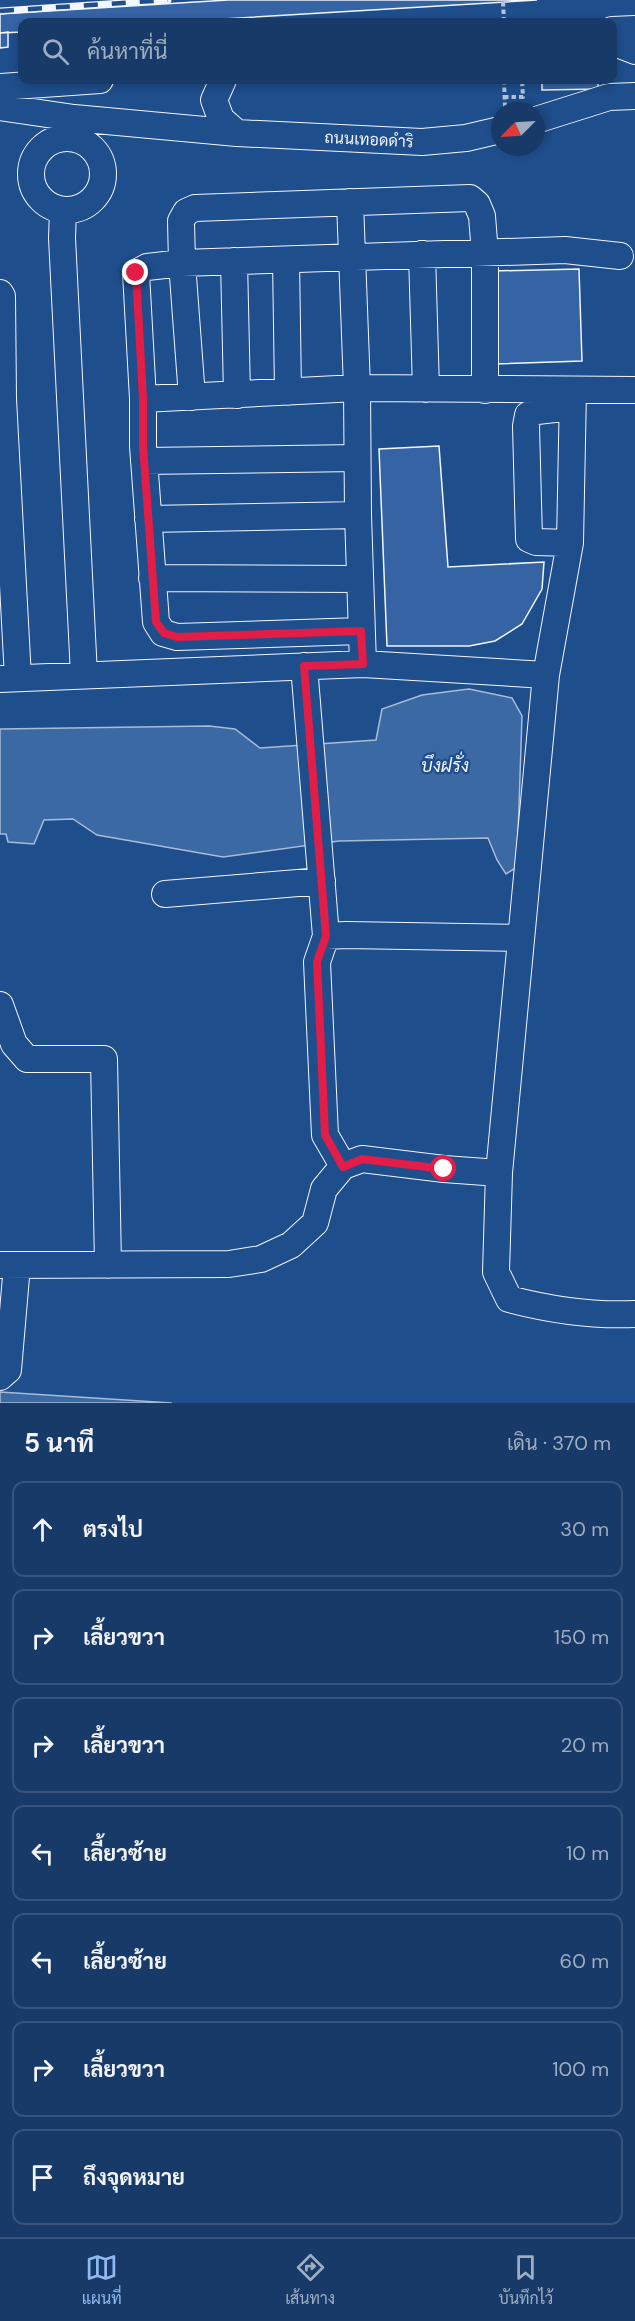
<!DOCTYPE html>
<html lang="th">
<head>
<meta charset="utf-8">
<style>
  body { margin:0; font-family:"DM Sans",Sarabun,sans-serif; background:#244571; color:#f1f3f6 }
  .compass { position:absolute; left:491px; top:102px; width:54px; height:54px; border-radius:50%; background:#173a69; box-shadow:0 3px 9px #0003; rotate:246deg }
  .stop { position:absolute; width:18px; height:18px; margin:-14px; border:4px solid #e11d48; border-radius:50%; background:#fff }
  .stop.end { background:#e11d48; border-color:#fff; box-shadow:0 2px 6px #0008 }
  .list { margin:0; padding:0; list-style:none }
  h2 { display:flex; justify-content:space-between; align-items:center; height:78px; margin:0; padding:0 24px; font-size:26px }
  h2 small { font-size:20px; font-weight:400; color:#9eadc0 }
  .list li { display:grid; grid-template-columns:39px 1fr auto; gap:18px; align-items:center; box-sizing:border-box; height:96px; margin:0 12px 12px; padding:0 12px; border:2px solid #36547d; border-radius:12px }
  .list b { display:block; font-size:22px; white-space:nowrap }
  .list em { font-size:20px; font-style:normal; color:#9eadc0 }
  .icon { flex:none; width:33px; height:33px; fill:none; stroke:currentColor; stroke-width:2; stroke-linecap:round; stroke-linejoin:round }
  .map { position:relative; flex:none; width:635px; height:1403px; overflow:hidden }
  .search { position:absolute; background:#173a69; box-shadow:0 3px 9px #0003; left:18px; right:18px; top:18px; height:66px; display:flex; align-items:center; gap:15px; box-sizing:border-box; padding:0 21px; border-radius:12px; color:#9eadc0; font-size:22px }
  .sheet { height:834px; background:#173a69 }
  nav { display:flex; justify-content:space-around; align-items:center; box-sizing:border-box; height:84px; border-top:2px solid #36547d; background:#173a69; font-size:16px; color:#9eadc0 }
  nav a { display:grid; justify-items:center; gap:3px }
  nav .on { color:#90b9f0 }
  .map>svg:first-child { display:block }
  .water { fill:#3b69a3; stroke:#a8bbd7; stroke-width:1.5 }
  .building { fill:#3563a3; stroke:#f2f6ff; stroke-width:1.5 }
  .lines { fill:none; stroke-linecap:round; stroke-linejoin:round }
  .minor-casing { stroke:#f2f6ff; stroke-width:28 }
  .path { stroke:#b3c4dc; stroke-width:4; stroke-dasharray:4.5 3; stroke-linecap:butt }
  .minor { stroke:#1f4e8c; stroke-width:26 }
  .rail-casing { stroke:#f2f6ff; stroke-width:7 }
  .rail { stroke:#1f4e8c; stroke-width:4.5; stroke-dasharray:14; stroke-linecap:butt }
  .route { stroke:#e11d48; stroke-width:8 }
  .labels { text-anchor:middle; stroke-width:4.5; stroke-linejoin:round; paint-order:stroke }
  .street-label { font-size:16px; fill:#f2f6ff; stroke:#1f4e8c }
  .water-label { font-size:18px; font-style:italic; fill:#f2f6ff; stroke:#1f4e8c }
</style>
</head>
<body>
<div class="map">
<svg width="635" height="1403" viewBox="0 0 635 1403">
  <rect width="100%" height="100%" fill="#1f4e8c"/>
  <path class="water" d="M469,689L512,698L522,716L517,867L506,874L497,860L488,838L339,841L223,857L97,835L73,819L44,820L34,844L8,842L6,834H0V729L209,726L235,729L260,748L376,740L382,709L422,695Z
    M0,1392L172,1403H0Z"/>
  <path class="building" d="M228,0H537L173,22H22V32L0,33V14Z
    M8,32V47L0,48V33Z
    M542,80H598V89L542,90Z
    M579,269L582,361L495,364L492,271Z
    M439,446L448,567L544,562L542,589L522,624L495,641L469,646H387L379,449Z"/>
  <g class="lines">
    <g class="minor-casing">
      <path id="minor" d="M612,30L635,29
        M612,42L635,51
        M223,80L214,100L221,119L237,133
        M0,87L100,80
        M0,107L74,118L237,133L422,142L466,138L500,130
        M536,120L609,97L635,96
        M31 174a36 36 0 1 1 72 0a36 36 0 1 1-72 0Z
        M63,210L62,238L84,675
        M422,254L426,389
        M286,260L288,392
        M234,261L237,395
        M0,293L2,296L3,399L18,678
        M573,391L570,543L546,675L499,1173L496,1272L509,1299C551,1310 592,1316 635,1314
        M192,397L182,263L181,221L186,212L195,208L470,198L477,204L482,216L485,254V390
        M143,399L357,388L635,390
        M144,461L357,458
        M148,519L358,515
        M570,543L536,542L529,539L526,426L528,415L537,411L572,407
        M152,578L359,579
        M361,631L177,637L163,633L156,622L143,446V399L136,273L147,267L182,263L565,250L620,256
        M363,664L546,675
        M304,666L326,936
        M0,679L363,664L358,515L357,388L350,202
        M165,894L322,881
        M0,1005L14,1044L27,1059H104L108,1265
        M343,1166L325,1135L317,962L326,936L346,935L521,938
        M0,1265L229,1264L261,1259L291,1245L315,1223L324,1189L343,1166L362,1159L444,1169L499,1173
        M0,1377L8,1370L17,1265"/>
    </g>
    <path class="path" d="M503,2L504,22
      M504,80L505,107
      M504,97H523L522,80"/>
    <use href="#minor" class="minor"/>
    <g class="rail-casing">
      <path id="rail" d="M0,11L168,0"/>
    </g>
    <use href="#rail" class="rail"/>
  </g>
  <g class="lines">
    <path class="route" d="M136,273L143,399V446L156,622L164,633L177,637L361,631L363,664L304,666L326,936L317,962L325,1135L343,1167L362,1159L444,1169"/>
  </g>
  <g class="labels">
    <g class="street-label">
      <text transform="translate(369 139) rotate(3)" y="6">ถนนเทอดดำริ</text>
    </g>
    <g class="water-label">
      <text x="445" y="772">บึงฝรั่ง</text>
    </g>
  </g>
</svg>
<svg class="compass" viewBox="-18 -18 36 36"><path d="M0-13l5 13h-10z" fill="#e53935"/><path d="M0 13l5-13h-10z" fill="#9eadc0"/></svg>
<div class="stop" style="left:444px;top:1169px"></div>
<div class="stop end" style="left:136px;top:273px"></div>
<div class="search"><svg class="icon" aria-label="search" viewBox="0 0 24 24"><circle cx="10" cy="10" r="6"/><path d="M15 15l6 6"/></svg>ค้นหาที่นี่</div>
</div>
<section class="sheet">
<h2>5 นาที<small>เดิน · 370 m</small></h2>
<ul class="list">
<li><svg class="icon" aria-label="ahead" viewBox="0 0 24 24"><path d="M12 20V5M6 11l6-6 6 6"/></svg><div><b>ตรงไป</b></div><em>30 m</em></li>
<li><svg class="icon" aria-label="right" viewBox="0 0 24 24"><path d="M7 20v-9h11M14 6l5 5-5 5"/></svg><div><b>เลี้ยวขวา</b></div><em>150 m</em></li>
<li><svg class="icon" aria-label="right" viewBox="0 0 24 24"><path d="M7 20v-9h11M14 6l5 5-5 5"/></svg><div><b>เลี้ยวขวา</b></div><em>20 m</em></li>
<li><svg class="icon" aria-label="left" viewBox="0 0 24 24"><path d="M17 20v-9H6M10 6l-5 5 5 5"/></svg><div><b>เลี้ยวซ้าย</b></div><em>10 m</em></li>
<li><svg class="icon" aria-label="left" viewBox="0 0 24 24"><path d="M17 20v-9H6M10 6l-5 5 5 5"/></svg><div><b>เลี้ยวซ้าย</b></div><em>60 m</em></li>
<li><svg class="icon" aria-label="right" viewBox="0 0 24 24"><path d="M7 20v-9h11M14 6l5 5-5 5"/></svg><div><b>เลี้ยวขวา</b></div><em>100 m</em></li>
<li><svg class="icon" aria-label="arrive" viewBox="0 0 24 24"><path d="M6 21V4h12l-3 4 3 4H6"/></svg><div><b>ถึงจุดหมาย</b></div></li>
</ul>
</section>
<nav>
<a class="on"><svg class="icon" aria-label="map" viewBox="0 0 24 24"><path d="M3 6l6-2 6 2 6-2v14l-6 2-6-2-6 2zM9 4v14M15 6v14"/></svg>แผนที่</a>
<a><svg class="icon" aria-label="directions" viewBox="0 0 24 24"><path d="M12 3l9 9-9 9-9-9zM9 14v-3h6M13 9l2 2-2 2"/></svg>เส้นทาง</a>
<a><svg class="icon" aria-label="saved" viewBox="0 0 24 24"><path d="M7 4h10v16l-5-4-5 4z"/></svg>บันทึกไว้</a>
</nav>
</body>
</html>
